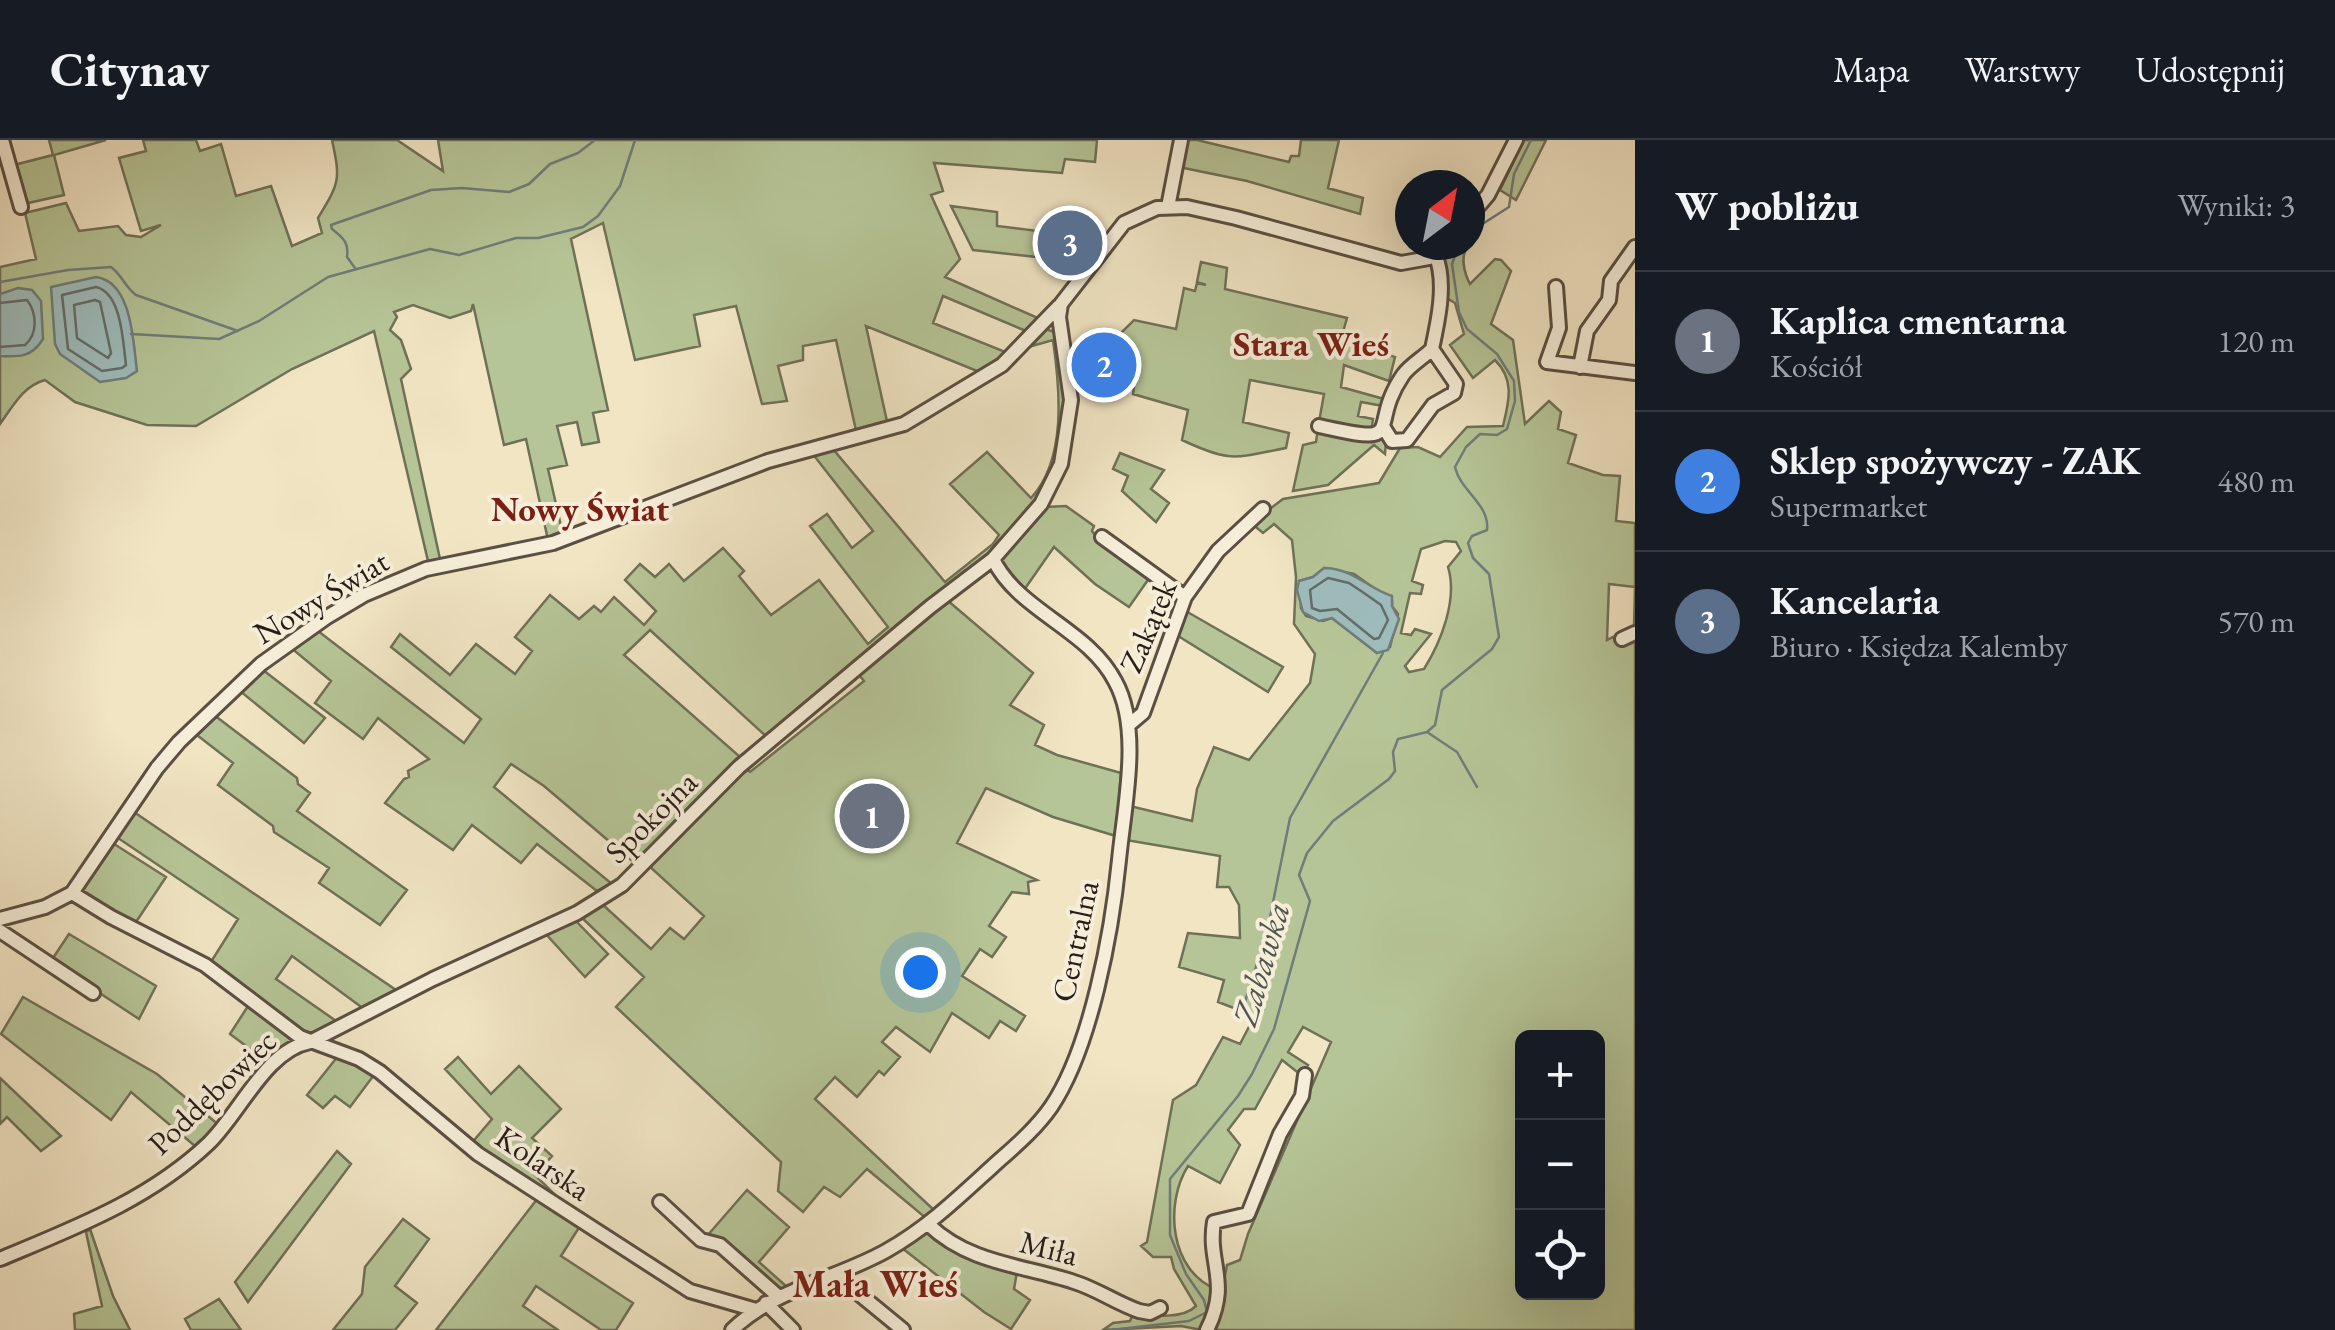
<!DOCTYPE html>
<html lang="pl">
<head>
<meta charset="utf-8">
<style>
  body { margin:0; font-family:"EB Garamond",serif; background:#20242c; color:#f1f3f6 }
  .controls { position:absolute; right:30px; bottom:30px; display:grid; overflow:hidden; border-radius:15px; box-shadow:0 10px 40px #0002 }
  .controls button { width:90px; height:90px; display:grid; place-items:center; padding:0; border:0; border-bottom:2px solid #363941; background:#171b24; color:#f1f3f6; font:50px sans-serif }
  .compass { position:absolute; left:1395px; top:30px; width:90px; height:90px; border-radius:50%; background:#171b24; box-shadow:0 10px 40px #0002; rotate:32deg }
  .you { position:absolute; left:920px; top:832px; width:35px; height:35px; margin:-25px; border:8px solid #fff; border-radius:50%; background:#1a73e8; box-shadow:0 0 0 15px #1a73e833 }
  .badge { display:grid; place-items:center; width:65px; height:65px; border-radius:50%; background:#7c3aed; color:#fff; font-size:32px; font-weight:700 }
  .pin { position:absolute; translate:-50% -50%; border:5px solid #fff; box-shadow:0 2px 10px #0006 }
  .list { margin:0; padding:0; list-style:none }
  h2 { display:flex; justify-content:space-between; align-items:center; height:130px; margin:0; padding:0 40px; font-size:42px }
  h2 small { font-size:32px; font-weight:400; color:#9ea1a6 }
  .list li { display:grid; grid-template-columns:65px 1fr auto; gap:30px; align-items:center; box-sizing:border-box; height:140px; padding:0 40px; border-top:2px solid #363941 }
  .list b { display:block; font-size:38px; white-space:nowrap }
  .list p { margin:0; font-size:32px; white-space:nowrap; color:#9ea1a6 }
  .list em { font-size:32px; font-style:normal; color:#9ea1a6 }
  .icon { flex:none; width:55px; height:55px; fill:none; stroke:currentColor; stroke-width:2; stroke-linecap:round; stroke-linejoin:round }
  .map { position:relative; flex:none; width:1635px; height:1190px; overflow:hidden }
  header { display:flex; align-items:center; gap:60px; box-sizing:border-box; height:140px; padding:0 50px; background:#171b24; border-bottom:2px solid #363941 }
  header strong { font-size:48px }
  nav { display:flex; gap:55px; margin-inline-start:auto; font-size:35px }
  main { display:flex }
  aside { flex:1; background:#171b24 }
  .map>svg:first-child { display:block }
  .green { fill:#b6c597; stroke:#6f7157; stroke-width:2.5; fill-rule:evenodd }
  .water { fill:#9ebdbd; stroke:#6f7d7b; stroke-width:2.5 }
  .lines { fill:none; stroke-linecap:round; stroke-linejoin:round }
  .shore { stroke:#636d6a; stroke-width:2.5 }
  .stream { stroke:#6f7d7b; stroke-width:2.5 }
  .minor-casing { stroke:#5a4f42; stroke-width:18 }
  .minor { stroke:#f6eed9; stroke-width:12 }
  .labels { text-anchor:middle; stroke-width:8; stroke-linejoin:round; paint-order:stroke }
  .street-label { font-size:32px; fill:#281d17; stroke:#f6eed9 }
  .neighbourhood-label { font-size:35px; font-weight:bold; fill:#7a1f14; stroke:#f6eed9 }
  .water-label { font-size:35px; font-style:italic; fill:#515551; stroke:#f6eed9 }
  .quarter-label { font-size:38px; font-weight:bold; fill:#7a1f14; stroke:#f6eed9 }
</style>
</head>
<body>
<header>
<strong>Citynav</strong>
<nav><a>Mapa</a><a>Warstwy</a><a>Udostępnij</a></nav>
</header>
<main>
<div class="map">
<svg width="1635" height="1190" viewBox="0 0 1635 1190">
  <rect width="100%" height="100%" fill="#f1e5c4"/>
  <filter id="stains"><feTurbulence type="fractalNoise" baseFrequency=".002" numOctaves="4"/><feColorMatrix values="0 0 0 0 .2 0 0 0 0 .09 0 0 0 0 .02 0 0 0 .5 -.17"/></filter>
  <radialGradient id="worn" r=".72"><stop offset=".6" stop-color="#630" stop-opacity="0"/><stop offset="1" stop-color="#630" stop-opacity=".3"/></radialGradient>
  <path class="green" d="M49,0H106L54,15L64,55L28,63L23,57L14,25L53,15Z
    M143,0H196L200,11L221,4L236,56L271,46L292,106L322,93L318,78C339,43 341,41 332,0H397L443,31L438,0H1097L1095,22L1065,19L1062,33L934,23L943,51L931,55L960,119L945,137L1040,179L1030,191H1026L943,156L933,183L1008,213L982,233L866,186L888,286L857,295L836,200L803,206V220L778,226L787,261L762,264L736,166L694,175L700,206L635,220L603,83L571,99L608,270L593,273L599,302L582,305L577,282L557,286L567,325L548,329L563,395L548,400L526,299L504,305L473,164L471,171L450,178L413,165L394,172L397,177L390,190L401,200L411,229L401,239L440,419L428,421L374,191L292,229L196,286L147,285L75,262L45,240C23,246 13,266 0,284V127L36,119L25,73L66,63L79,91L118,86L126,95L141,97L161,85L141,91L119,18L146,11Z
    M1184,0H1197L1289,22L1291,16H1299L1301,0H1339L1328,48L1363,58L1360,74L1247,41L1179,27Z
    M1524,0H1546L1516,60L1500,50Z
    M951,66L997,72V86L1038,91L1037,117L973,110Z
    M1452,105H1468C1460,116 1464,133 1470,144L1495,119L1501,120L1511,131L1491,184L1513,200L1525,284L1549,261L1561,272L1558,289L1576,295L1568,323L1603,335L1620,336L1616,381L1635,383V1190H1214L1227,1125L1240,1120L1248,1094L1331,902L1303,887L1288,912L1308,925L1301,935L1282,920L1255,969H1244L1228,990L1240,1005L1220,1043L1188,1026C1164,1064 1170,1131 1216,1149L1202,1190L1181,1186L1103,1190L1113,1183L1130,1181L1134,1171C1153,1176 1182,1180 1196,1166L1174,1129L1171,1117H1153L1141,1106L1147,1102L1173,960L1196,945L1223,897L1240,904L1253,879L1240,867L1239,870L1218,862L1224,840L1179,827L1188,793L1240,798L1239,765L1229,747H1217L1220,716L1126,700L1130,666L1192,681L1197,649L1214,607L1249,620L1310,543L1315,514L1294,484L1296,437L1292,400L1274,384L1263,393L1251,383L1283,359L1379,343L1400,308L1418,307L1440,317L1467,287L1503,286C1509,261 1515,240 1495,220L1473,238L1450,205L1464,194L1455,163L1443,156L1444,121ZM1445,401L1456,402L1461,411L1448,427C1458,459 1441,502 1424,529L1409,532L1405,526L1431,494L1415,489L1411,495L1401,493L1410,453L1421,454L1423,445L1412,441L1421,409ZM1324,428L1354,434L1392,461V466L1398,474L1390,507L1377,513L1332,478L1323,481L1306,476L1301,468L1299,441L1313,437ZM1609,444L1635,447L1634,487L1607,500ZM1522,898H1598V1152H1522Z
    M1201,122L1227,128L1225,149L1347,178L1341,199L1395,217L1389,241L1344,225L1341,247L1384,259L1383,266L1361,262L1358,276L1373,279L1372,286L1380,288L1375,292L1319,282L1324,254L1250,240L1243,282L1289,293L1286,308C1234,318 1231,323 1182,300L1188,270L1133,254L1137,219L1098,211L1084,203L1087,199L1112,202L1134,180L1176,189L1184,148L1195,151L1197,143L1206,145L1197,142Z
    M1045,189L1055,192L1065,259L1055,328L1045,351L992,412L768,598L650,490L624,515L739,616L666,697L636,724L544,646L511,624L494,647L612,744L597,751L537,704L521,723L472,685L453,710L385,663L404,639L409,637L408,631L429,619L378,578L363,599L315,563L331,541L290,507L318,491L464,603L481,579L391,507L400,494L450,535L476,504L515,534L532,511L515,497L550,455L579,479L594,466L601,472L614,457L644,485L656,471L625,440L640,424L655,437L669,424L684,441L723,408L744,431L739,436L771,475L819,440L868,504L888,487L810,386L827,374L852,408L873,391L812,313L832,308L945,442L993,404L999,395L950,344L987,312L1031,358C1067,319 1060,249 1053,200L1032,206Z
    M1318,288L1381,295L1386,301L1385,314L1374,305L1328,345L1293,351L1303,305L1316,302Z
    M1120,313L1164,330L1151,349L1169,363L1156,382L1122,351L1128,336L1113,329Z
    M1066,366L1094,386L1092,391L1103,406L1150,437L1129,467L1095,444L1054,407L1024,450L1002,426L1000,417L1045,367Z
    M947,460L1033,533L1010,565L1044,585L1035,605L1057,615L1121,633L1116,696L1053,677L986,648L957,703L1037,740L1028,742L1029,754L1012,752L989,786L1006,797L992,817L980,809L962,836L1025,876L1016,891L1000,881L989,898L952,873L930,912L896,887L882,902L900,917L884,935L879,931L857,957L835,937L815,959L936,1072L927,1079L867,1029L840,1057L824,1047L803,1072L778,1051L781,1022L616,867L644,837L579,775L601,763L651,809L670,788L684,799L704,776L649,726L745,628L750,632L864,541L859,535Z
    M1184,470L1283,527L1268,552L1175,494Z
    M263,530L325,578L304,603L240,551Z
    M214,575L297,638L298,644L310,653L297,671L407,750L380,785L319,743L329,728L274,692L273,686L218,645L233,623L193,592Z
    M131,670L396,850L364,869L292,816L276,839L339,883L313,896H304L209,825L238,779L115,696Z
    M111,702L166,737L134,785L83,755L81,746Z
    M574,779L608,814L585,837L544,792Z
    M69,794L156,846L139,879L51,821Z
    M23,857L157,934L219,985V990L196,1007L131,952L111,980L1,894Z
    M250,863L293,900L269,923L230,894Z
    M338,916L374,935L350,967L335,956L323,968L307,955Z
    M458,917L491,954L519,926L561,969L532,998L552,1016L535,1035L570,1070L470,1005L492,979L445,929Z
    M0,938L61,996L41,1011L7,977L0,984Z
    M337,1011L351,1024L248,1162L235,1142Z
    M747,1050L789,1087L759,1122L787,1147L778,1151L707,1096Z
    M538,1058L580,1086L561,1116L633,1163L616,1190H601L536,1146L523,1166L558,1190H436Z
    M403,1079L429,1099L395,1146L417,1163L395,1190H333L362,1154L365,1127Z
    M90,1089L113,1156L130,1190H75L74,1174L102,1166L86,1092Z
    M928,1090L1017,1132L1014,1149L1030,1160L1011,1189L984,1172L902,1108Z
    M219,1159L241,1190H191L185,1179Z"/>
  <path class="water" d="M96,137C132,142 133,201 137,231L126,238L100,242L60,214L55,204L51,147Z
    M18,148L32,150L41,161L43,199C32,217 20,217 0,216V154Z
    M1324,428C1352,428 1369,449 1392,456V466L1399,479L1388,510L1377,513L1332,478L1319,481L1303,472L1297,450L1299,441L1313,437Z"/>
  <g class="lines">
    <path class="shore" d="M96,147C122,153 123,203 126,225L122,228L102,231L68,209L62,155Z
      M95,160L100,162L111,213L108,218L77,198L74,165Z
      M0,163L27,160C37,173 38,194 25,205L0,207
      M1328,438L1349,443L1364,453L1381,465L1388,480L1379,498L1374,499L1337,469L1320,471L1312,468L1310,450Z"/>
    <path class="stream" d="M1470,92L1509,67L1514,34L1531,0
      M355,128L347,117C349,102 343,98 332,89L331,85L431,50L462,48L509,52L529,44L550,24L578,13L595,0
      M0,142L68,130L111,127C122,135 125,147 136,155L238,191
      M131,194L219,199L259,181L328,137L430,109L459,115L516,98H538L583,87L598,76L620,46L635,0
      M1427,592L1457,612L1477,647
      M1243,868L1267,792L1290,678L1383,513
      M1111,1190L1189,1181L1207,1172L1204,1160L1186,1134L1170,1095V1039L1238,956L1252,934L1274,889L1310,761L1299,735L1307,713L1333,681L1389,639L1395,631L1393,612L1398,599L1427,592L1435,585L1442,550L1492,509L1499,497L1489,434L1473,418L1468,403L1472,396L1487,390C1490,364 1460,351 1455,327L1466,307L1480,294L1497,295L1507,289L1515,261L1514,241L1497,214L1467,189L1459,172L1452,124L1459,105"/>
    <g class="minor-casing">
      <path id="minor" d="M2,0L21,67
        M1168,67L1181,0
        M1470,76L1488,55L1516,0
        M1556,147L1559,188L1547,222L1635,233
        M1580,227L1587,191L1609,160L1611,141L1635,107
        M1319,286C1411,307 1366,289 1403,235C1410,225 1423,218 1432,209C1438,181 1447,142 1435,114
        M1384,288L1392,301L1407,300L1433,265L1454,253L1456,244L1432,209
        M1102,397L1185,457
        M1622,499L1635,493
        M1130,584L1143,573L1185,457L1218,411L1263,369
        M72,753L157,628L179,602L261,524L327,477L364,455L426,429L553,403L768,321L904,284L1002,225L1059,166
        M72,753L111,777L205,825L300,897L359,919L380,932L478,1014L690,1151L756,1170
        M0,779L45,767L72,753
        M0,791L93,853
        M660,1062L701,1100L720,1105L779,1157
        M929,1085C970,1124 1023,1125 1074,1142C1097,1149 1116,1163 1139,1171L1150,1173L1160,1168
        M0,1119C74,1088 149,1060 209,1003C240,973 266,910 310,902L433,839L577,773L622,745L739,627L930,467L993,419L1041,364L1061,324L1071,260L1059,177L1061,164L1124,83L1157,68L1187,67L1236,78L1401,123L1429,118L1444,105
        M836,1135L903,1190
        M766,1163L793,1190
        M732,1190C774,1149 836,1139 886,1111C927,1088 958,1058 993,1026C1013,1008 1035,990 1051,967C1091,908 1112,791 1119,720C1124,667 1142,589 1115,541C1088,489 1018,471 993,419
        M1207,1190C1231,1142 1207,1123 1214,1082L1248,1074L1280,994L1302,956L1305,935"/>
    </g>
    <use href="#minor" class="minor"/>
  </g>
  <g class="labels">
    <g class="street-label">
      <text transform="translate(321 457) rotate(-31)" y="11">Nowy Świat</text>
      <text transform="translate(1148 486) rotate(-67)" y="11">Zakątek</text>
      <text transform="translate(651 677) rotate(-45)" y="11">Spokojna</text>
      <text transform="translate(1075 801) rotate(-78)" y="11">Centralna</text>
      <text transform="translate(212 952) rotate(-44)" y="11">Poddębowiec</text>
      <text transform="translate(543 1023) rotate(34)" y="11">Kolarska</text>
      <text transform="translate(1049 1108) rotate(14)" y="11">Miła</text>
    </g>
    <g class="neighbourhood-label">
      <text x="1311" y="216">Stara Wieś</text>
      <text x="580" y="381">Nowy Świat</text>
    </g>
    <g class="water-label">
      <text transform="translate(1261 824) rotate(-74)" y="12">Zabawka</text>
    </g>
    <g class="quarter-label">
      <text x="875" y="1157">Mała Wieś</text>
    </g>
  </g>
  <rect width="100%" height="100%" filter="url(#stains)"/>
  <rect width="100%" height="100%" fill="url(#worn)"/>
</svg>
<div class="controls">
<button>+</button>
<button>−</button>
<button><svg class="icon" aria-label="locate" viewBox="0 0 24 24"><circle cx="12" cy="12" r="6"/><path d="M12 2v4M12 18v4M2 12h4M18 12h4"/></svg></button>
</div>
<svg class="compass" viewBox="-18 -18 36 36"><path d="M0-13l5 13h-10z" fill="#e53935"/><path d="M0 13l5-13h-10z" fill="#9ea1a6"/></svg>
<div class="you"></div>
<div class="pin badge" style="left:872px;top:676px;background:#6b7280">1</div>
<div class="pin badge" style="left:1104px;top:225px;background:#3f7fe0">2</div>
<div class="pin badge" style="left:1070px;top:103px;background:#5c6f8a">3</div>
</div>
<aside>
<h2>W pobliżu<small>Wyniki: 3</small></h2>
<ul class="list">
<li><span class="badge" style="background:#6b7280">1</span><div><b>Kaplica cmentarna</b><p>Kościół</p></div><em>120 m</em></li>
<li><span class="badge" style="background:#3f7fe0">2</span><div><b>Sklep spożywczy - ZAK</b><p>Supermarket</p></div><em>480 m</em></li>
<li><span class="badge" style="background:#5c6f8a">3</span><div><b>Kancelaria</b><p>Biuro · Księdza Kalemby</p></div><em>570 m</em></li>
</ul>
</aside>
</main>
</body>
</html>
